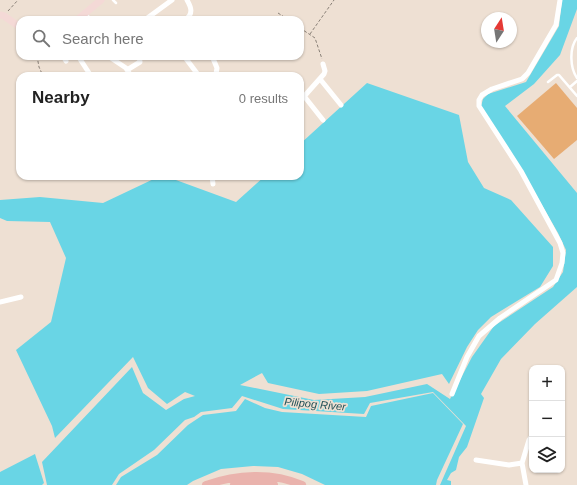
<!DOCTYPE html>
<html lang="en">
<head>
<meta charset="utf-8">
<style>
  body { margin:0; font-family:Arial,sans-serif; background:#f2f2f2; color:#222 }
  .controls { position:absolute; right:12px; bottom:12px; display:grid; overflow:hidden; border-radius:8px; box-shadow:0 1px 3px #0004 }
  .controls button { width:36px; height:36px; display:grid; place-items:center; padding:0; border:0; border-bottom:1px solid #e0e0e0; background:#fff; color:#222; font:20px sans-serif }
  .compass { position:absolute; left:481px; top:12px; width:36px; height:36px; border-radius:50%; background:#fff; box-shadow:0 1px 3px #0004; rotate:12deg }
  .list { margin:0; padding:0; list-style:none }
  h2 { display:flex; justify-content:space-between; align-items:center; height:52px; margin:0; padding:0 16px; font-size:17px }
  h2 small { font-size:13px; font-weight:400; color:#767676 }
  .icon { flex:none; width:22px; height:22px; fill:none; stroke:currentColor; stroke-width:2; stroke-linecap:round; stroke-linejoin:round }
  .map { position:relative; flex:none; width:577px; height:485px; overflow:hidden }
  .search { position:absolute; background:#fff; box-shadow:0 1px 3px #0004; left:16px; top:16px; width:288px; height:44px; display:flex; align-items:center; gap:10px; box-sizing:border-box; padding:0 14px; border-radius:12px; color:#767676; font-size:15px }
  .panel { position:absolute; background:#fff; box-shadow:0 1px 3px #0004; left:16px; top:72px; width:288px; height:108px; border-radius:12px }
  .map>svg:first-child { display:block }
  .water { fill:#69d5e5 }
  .building { fill:#e7ac73 }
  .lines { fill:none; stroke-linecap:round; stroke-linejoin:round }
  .path { stroke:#887f76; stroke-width:1; stroke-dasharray:3 2; stroke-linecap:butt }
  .lane { stroke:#fff; stroke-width:2.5 }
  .street { stroke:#fff; stroke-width:5 }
  .secondary { stroke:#f4d9d6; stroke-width:7 }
  .primary { stroke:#eab3ad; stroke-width:8 }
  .labels { text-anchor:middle; stroke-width:3.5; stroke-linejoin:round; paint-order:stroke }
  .water-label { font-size:11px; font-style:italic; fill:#1f4f56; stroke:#eee0d3 }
</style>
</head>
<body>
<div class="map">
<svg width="577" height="485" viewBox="0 0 577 485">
  <rect width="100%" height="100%" fill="#eee0d3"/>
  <path class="water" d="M562,0H577V9L560,55L534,84L505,106L577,193V287L535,324L501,359L481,394L484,398L467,447L459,457L456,470L451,473L447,480L451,481V485H440L466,426L433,392L370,403L364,414L283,409L242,396L232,408L201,412L194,417L185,420L154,450L119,474L112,485H47L42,462L132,367L143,393L166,410L184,399L195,396L185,392L167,404L148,388L133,357L55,438L52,426L16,350L51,322L66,258L50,222L7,221L0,218V200L40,197L103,203L160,176H165L236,202L265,176H300V144L367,83L459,115L468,162L484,188L511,200L553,247V266L540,287L491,317L478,330L467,347L449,384L442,374L367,391L319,394L268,383L262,373L240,385L314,400L365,397L427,384L450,399L472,357L494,326L553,287L563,272L566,250L558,233L527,179L481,106L483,99L488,94L526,82L559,26Z
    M433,393L463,424L437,480L436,485H325L302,474L278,467L253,466L221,469L193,481L187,485H116L121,477L157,455L188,425L203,415L236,411L245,399L265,408L282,412L366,417L371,406Z
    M35,454L44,483L42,485H0V472Z"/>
  <path class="building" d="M556,83L577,108V140L554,159L517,116Z"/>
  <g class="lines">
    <path class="path" d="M8,11L18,0
      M278,13L289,20
      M300,28L315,38L322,59
      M310,34L334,0
      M37,56L39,67L43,76"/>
    <path class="lane" d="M113,0L116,3
      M577,38C569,48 570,68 577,78
      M548,82L557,75H559L577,96
      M570,87L577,81"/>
    <path class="street" d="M85,13L89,20
      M146,19L172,0
      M185,20C194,14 191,7 187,0
      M63,56L66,61
      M78,56L91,76
      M108,56L126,68L131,76
      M184,56L199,76
      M212,56L217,68L216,74L213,76
      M127,70L140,62L139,56
      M320,79L341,105
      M304,96L323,120
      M300,101L324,74L325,71L323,64
      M212,176L213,184
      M0,302L21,297
      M452,394L467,357L479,336L500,318L556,280L562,263L563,253L560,243L521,171L479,106V100L482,95L492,89L522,79L528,73L556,25L560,0
      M476,460L509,465L522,463
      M526,485L522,463L529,440L532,436"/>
    <path class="secondary" d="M0,15L4,16L20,27
      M77,20L101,0"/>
    <path class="primary" d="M206,485C237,474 272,472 302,485
      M234,485L255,483L274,485"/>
  </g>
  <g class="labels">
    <g class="water-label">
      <text transform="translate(315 404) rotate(5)" y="4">Pilipog River</text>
    </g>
  </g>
</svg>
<div class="controls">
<button>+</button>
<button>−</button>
<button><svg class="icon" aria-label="layers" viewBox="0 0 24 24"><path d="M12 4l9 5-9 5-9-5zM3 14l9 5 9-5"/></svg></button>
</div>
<svg class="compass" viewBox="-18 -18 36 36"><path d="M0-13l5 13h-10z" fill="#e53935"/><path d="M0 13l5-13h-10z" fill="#767676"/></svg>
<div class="search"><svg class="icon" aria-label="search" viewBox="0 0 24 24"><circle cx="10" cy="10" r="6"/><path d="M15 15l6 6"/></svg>Search here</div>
<section class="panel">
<h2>Nearby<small>0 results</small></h2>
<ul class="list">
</ul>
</section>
</div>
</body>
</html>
